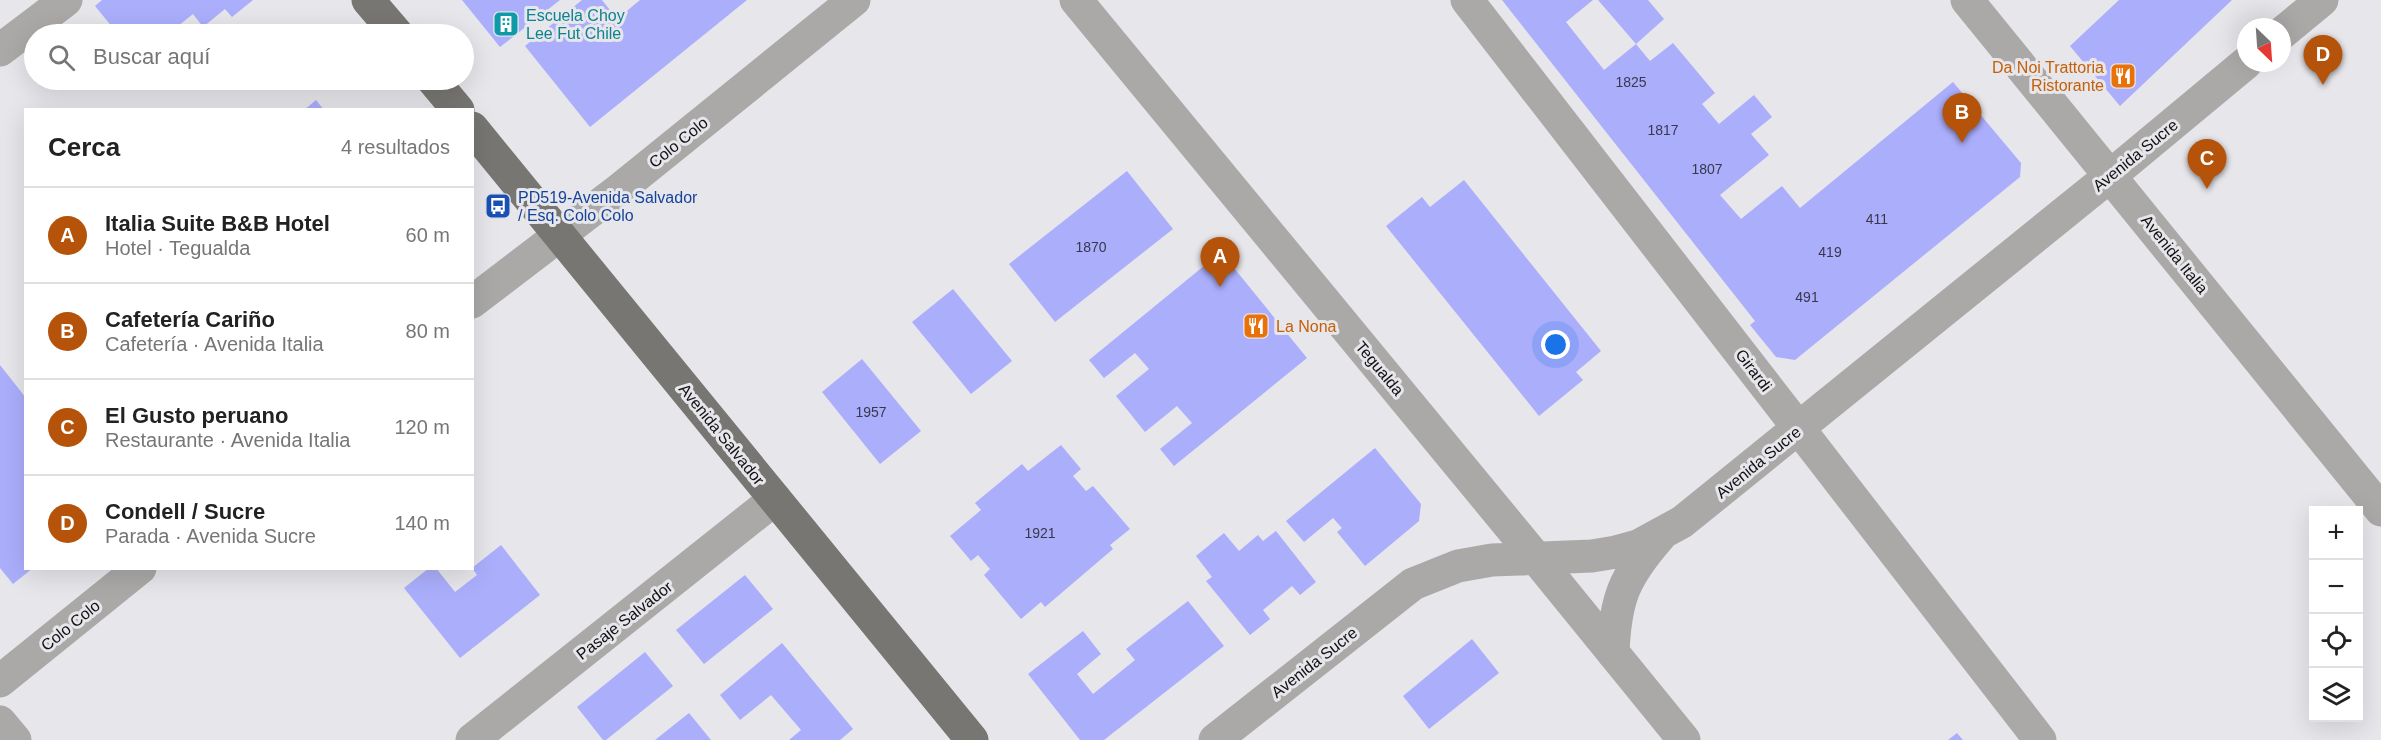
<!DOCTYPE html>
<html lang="es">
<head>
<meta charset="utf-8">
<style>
  body { margin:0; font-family:Helvetica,sans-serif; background:#f6f6f6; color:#222 }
  .controls { position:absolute; right:18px; bottom:18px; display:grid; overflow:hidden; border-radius:0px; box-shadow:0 6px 24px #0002 }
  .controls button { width:54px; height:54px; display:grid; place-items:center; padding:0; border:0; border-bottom:2px solid #e0e0e0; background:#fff; color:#222; font:30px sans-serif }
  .compass { position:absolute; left:2237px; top:18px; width:54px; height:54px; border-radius:50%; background:#fff; box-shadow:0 6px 24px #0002; rotate:155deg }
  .you { position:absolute; left:1556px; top:345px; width:21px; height:21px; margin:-15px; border:4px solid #fff; border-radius:50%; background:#1a73e8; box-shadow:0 0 0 9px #1a73e833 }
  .badge { display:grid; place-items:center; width:39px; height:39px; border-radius:50%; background:#b45309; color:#fff; font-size:20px; font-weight:700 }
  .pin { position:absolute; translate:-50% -50px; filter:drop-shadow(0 2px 3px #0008) }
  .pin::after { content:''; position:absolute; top:32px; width:21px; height:18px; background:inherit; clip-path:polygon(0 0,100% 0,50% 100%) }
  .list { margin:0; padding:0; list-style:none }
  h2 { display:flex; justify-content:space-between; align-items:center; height:78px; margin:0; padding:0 24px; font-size:26px }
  h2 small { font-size:20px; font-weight:400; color:#767676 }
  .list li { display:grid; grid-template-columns:39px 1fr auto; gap:18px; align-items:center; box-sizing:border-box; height:96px; padding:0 24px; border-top:2px solid #e0e0e0 }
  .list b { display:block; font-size:22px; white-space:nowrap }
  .list p { margin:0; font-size:20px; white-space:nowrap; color:#767676 }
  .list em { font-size:20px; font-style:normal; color:#767676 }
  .icon { flex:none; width:33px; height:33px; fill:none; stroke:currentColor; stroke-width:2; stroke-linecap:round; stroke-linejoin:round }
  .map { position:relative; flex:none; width:2381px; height:740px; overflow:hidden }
  .search { position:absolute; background:#fff; box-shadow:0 6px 24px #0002; left:24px; top:24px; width:450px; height:66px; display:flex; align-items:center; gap:15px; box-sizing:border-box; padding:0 21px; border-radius:33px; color:#767676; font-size:22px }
  .panel { position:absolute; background:#fff; box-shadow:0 6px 24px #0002; left:24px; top:108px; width:450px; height:462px; border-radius:0px }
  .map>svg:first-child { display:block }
  .building { fill:#abaefb }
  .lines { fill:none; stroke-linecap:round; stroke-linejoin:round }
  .minor { stroke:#aaa9a7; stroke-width:33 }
  .major { stroke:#787672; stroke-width:33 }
  .labels { text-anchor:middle; stroke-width:6; stroke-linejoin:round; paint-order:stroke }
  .number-label { font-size:14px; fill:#38384d }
  .culture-label { font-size:16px; fill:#0d838f; stroke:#e6e6eb; text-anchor:start }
  .food-label { font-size:16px; fill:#c56008; stroke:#e6e6eb; text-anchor:end }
  .street-label { font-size:16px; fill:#111113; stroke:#e6e6eb }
  .transit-label { font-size:16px; fill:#164399; stroke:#e6e6eb; text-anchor:start }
</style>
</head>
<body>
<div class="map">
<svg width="2381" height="740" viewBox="0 0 2381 740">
  <rect width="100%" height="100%" fill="#e6e6eb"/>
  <path class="building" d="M102,0H253L232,17L225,9L203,27L193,14L168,34H118L95,6Z
    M462,0H560L500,47Z
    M582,0H602L617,19L640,0H747L590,127L525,46Z
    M1502,0H1593L1566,22L1604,70L1636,44L1650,61L1673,43L1715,93L1702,104L1719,124L1754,95L1772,117L1751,134L1769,155L1720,195L1741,219L1782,186L1800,208L1953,82L2021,163L2020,177L1795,360L1776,357L1750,325L1755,321Z
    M1598,0H1648L1664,19L1636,44Z
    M2119,0H2232L2120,106L2070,46Z
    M316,100L324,110H304Z
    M1127,171L1173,229L1055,322L1009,264Z
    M1464,180L1601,351L1576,372L1583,380L1539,416L1386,226L1422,197L1430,207Z
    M1221,252L1307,358L1174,466L1160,449L1192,423L1177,406L1145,432L1116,396L1149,369L1135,353L1104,378L1089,360Z
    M953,289L1012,361L971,394L912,322Z
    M862,359L921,431L880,464L822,392Z
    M0,365L26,398V568H33L13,584L0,568Z
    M1061,445L1081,469L1073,476L1086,491L1093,486L1130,529L1110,545L1113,549L1045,607L1041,602L1021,619L984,575L990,569L978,555L971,561L950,536L981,510L975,503L1022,464L1028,471Z
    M1375,448L1421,504L1419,521L1365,566L1337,532L1342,528L1333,518L1304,542L1286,521Z
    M1276,531L1316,582L1300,595L1292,586L1263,610L1270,619L1250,635L1206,581L1212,577L1196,556L1224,533L1239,551L1258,535L1263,541Z
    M501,545L540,595L460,658L404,588L429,568H436L455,592L477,575L472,568Z
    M745,575L773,609L704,664L676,630Z
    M1188,601L1224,646L1104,740H1080L1028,674L1083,631L1101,654L1077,674L1093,694L1135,660L1126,649Z
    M1472,639L1499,673L1429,729L1403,696Z
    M782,643L853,729L840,740H789L801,730L771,695L740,720L720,695Z
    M645,652L673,686L606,740H603L577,707Z
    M689,713L711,740H655Z
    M1957,733L1963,740H1948Z"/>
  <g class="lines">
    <path class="minor" d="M1076,0L1536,558L1684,740
      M1467,0L2040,740
      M1967,0L2381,510
      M2282,33L2322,0
      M0,50L66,0
      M472,302L620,189L854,0
      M1613,653C1615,599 1624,577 1660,536
      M0,681L140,568
      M0,722L15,740
      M472,740L775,499
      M1215,740L1413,584L1458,566L1492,560L1592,556L1616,552L1638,546L1682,522L2110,176L2246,63"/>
    <path class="major" d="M368,0L397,34
      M433,80L458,110
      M472,128L972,740"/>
  </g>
  <defs>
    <g id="building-square" transform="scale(1.35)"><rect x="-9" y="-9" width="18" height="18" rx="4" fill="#0f9aa8" stroke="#e6e6eb"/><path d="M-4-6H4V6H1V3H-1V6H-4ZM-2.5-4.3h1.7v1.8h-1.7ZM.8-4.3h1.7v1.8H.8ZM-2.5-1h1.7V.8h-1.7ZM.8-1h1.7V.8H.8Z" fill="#fff"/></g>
    <g id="restaurant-square" transform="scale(1.35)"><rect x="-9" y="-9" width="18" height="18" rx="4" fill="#e8710a" stroke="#e6e6eb"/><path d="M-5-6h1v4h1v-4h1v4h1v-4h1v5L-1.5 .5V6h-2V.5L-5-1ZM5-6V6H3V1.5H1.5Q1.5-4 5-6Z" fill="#fff"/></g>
    <g id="bus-square" transform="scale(1.35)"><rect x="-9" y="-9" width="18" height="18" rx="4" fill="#1a4fb4" stroke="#e6e6eb"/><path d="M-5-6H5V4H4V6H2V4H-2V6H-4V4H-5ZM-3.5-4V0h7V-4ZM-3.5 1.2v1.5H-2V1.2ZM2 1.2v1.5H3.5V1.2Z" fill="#fff"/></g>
  </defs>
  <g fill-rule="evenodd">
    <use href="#building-square" x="506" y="24"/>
    <use href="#restaurant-square" x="2123" y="76"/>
    <use href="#bus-square" x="498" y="206"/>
    <use href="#restaurant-square" x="1256" y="326"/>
  </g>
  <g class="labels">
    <g class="number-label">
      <text x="1631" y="87">1825</text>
      <text x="1663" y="135">1817</text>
      <text x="1707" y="174">1807</text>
      <text x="1877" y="224">411</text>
      <text x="1091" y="252">1870</text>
      <text x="1830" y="257">419</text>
      <text x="1807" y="302">491</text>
      <text x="871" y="417">1957</text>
      <text x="1040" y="538">1921</text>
    </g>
    <g class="culture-label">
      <text x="526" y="21">Escuela Choy<tspan x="526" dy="18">Lee Fut Chile</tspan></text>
    </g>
    <g class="food-label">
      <text x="2104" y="73">Da Noi Trattoria<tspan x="2104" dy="18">Ristorante</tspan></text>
      <text x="1276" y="332" text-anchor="start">La Nona</text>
    </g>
    <g class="street-label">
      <text transform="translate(678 142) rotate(-39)" y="6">Colo Colo</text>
      <text transform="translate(2135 155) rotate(-39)" y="6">Avenida Sucre</text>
      <text transform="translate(2175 254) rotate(51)" y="6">Avenida Italia</text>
      <text transform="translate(1380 368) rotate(50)" y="6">Tegualda</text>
      <text transform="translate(1754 370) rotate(53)" y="6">Girardi</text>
      <text transform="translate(722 434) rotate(51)" y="6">Avenida Salvador</text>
      <text transform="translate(1758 462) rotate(-39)" y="6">Avenida Sucre</text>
      <text transform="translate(624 620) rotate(-38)" y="6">Pasaje Salvador</text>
      <text transform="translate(70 625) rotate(-39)" y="6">Colo Colo</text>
      <text transform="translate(1314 662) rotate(-38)" y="6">Avenida Sucre</text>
    </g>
    <g class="transit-label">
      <text x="518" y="203">PD519-Avenida Salvador<tspan x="518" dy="18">/ Esq. Colo Colo</tspan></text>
    </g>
  </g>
</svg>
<div class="controls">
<button>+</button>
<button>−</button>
<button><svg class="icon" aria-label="locate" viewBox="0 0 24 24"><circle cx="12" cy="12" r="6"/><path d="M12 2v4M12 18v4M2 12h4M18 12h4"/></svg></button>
<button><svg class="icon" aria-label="layers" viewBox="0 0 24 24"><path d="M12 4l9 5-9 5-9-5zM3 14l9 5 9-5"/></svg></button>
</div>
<svg class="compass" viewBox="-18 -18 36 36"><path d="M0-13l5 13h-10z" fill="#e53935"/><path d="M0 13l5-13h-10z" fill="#767676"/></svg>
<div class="you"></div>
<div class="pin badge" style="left:1220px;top:287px">A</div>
<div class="pin badge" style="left:1962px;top:143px">B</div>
<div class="pin badge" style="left:2207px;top:189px">C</div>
<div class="pin badge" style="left:2323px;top:85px">D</div>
<div class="search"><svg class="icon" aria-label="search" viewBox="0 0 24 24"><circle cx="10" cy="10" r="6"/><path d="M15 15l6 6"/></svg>Buscar aquí</div>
<section class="panel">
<h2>Cerca<small>4 resultados</small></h2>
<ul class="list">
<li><span class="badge">A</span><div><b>Italia Suite B&amp;B Hotel</b><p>Hotel · Tegualda</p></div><em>60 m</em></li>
<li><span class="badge">B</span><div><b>Cafetería Cariño</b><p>Cafetería · Avenida Italia</p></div><em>80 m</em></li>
<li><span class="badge">C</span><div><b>El Gusto peruano</b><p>Restaurante · Avenida Italia</p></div><em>120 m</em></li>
<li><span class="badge">D</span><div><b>Condell / Sucre</b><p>Parada · Avenida Sucre</p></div><em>140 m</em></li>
</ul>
</section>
</div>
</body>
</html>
